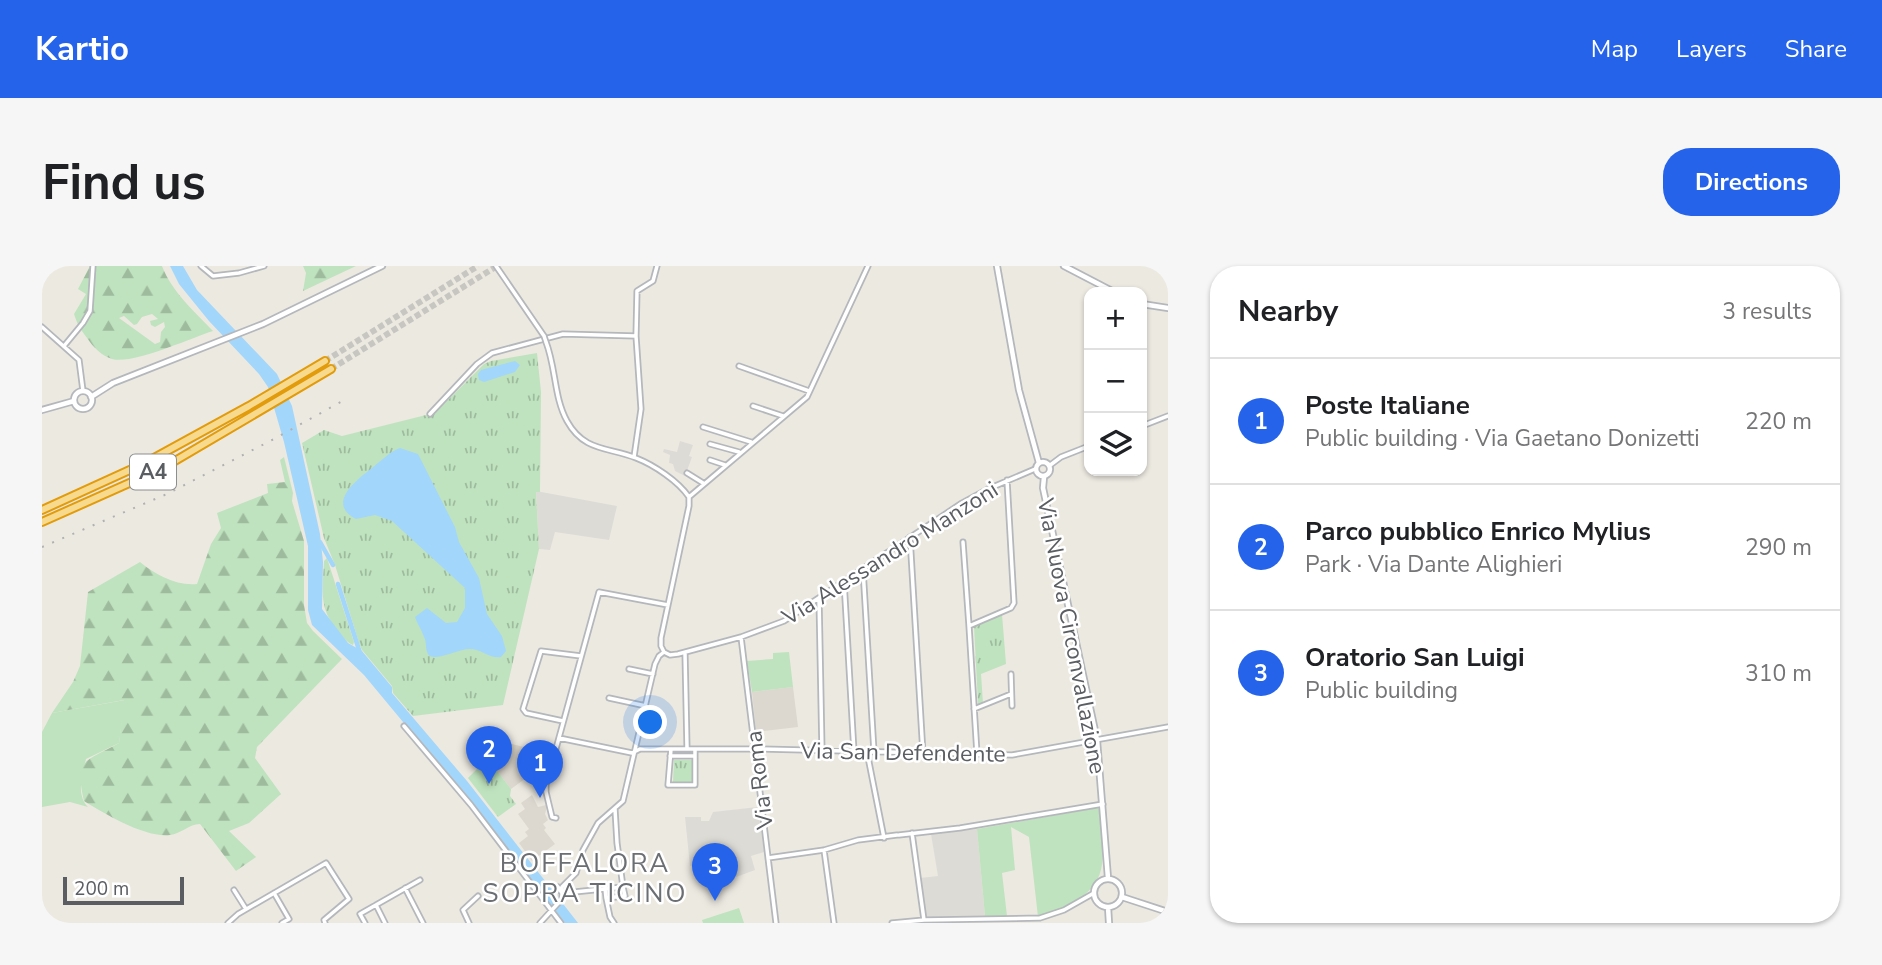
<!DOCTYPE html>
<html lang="en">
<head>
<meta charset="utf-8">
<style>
  body { margin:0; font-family:"Nunito Sans",sans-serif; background:#f6f6f6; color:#202124 }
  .controls { position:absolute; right:21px; top:21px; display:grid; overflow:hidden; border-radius:14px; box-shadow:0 2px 5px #0004 }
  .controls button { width:63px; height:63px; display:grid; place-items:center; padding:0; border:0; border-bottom:2px solid #e0e0e0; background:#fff; color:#202124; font:35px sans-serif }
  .scale { position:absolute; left:21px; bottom:18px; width:121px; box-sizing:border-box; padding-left:7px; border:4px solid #5a5d61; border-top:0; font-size:19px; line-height:24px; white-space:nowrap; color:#5a5d61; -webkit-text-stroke:5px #fff; paint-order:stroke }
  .you { position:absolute; left:609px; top:457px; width:24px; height:24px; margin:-18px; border:5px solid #fff; border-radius:50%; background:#1a73e8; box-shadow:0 0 0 10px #1a73e833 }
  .badge { display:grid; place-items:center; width:46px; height:46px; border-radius:50%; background:#2563eb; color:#fff; font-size:23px; font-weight:700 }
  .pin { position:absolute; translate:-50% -58px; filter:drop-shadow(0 2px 4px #0008) }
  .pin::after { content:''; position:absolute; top:37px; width:24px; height:21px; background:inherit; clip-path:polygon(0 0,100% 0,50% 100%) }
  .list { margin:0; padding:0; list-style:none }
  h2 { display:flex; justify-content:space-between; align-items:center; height:91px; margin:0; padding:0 28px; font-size:30px }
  h2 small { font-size:23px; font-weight:400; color:#757577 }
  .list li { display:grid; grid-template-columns:46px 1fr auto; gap:21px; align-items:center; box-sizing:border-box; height:126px; padding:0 28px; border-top:2px solid #e0e0e0 }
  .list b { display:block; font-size:26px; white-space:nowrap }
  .list p { margin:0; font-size:23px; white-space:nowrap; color:#757577 }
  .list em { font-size:23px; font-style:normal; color:#757577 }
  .icon { flex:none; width:38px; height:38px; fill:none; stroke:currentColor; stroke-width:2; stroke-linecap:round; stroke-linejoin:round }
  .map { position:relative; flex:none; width:1126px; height:657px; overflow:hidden; border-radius:28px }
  header { display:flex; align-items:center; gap:42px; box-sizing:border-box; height:98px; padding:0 35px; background:#2563eb; color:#fff }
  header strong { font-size:33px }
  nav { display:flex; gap:38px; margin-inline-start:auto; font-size:24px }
  .intro { display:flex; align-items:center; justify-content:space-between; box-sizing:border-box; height:168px; padding:0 42px }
  h1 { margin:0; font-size:49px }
  .button { padding:18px 32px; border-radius:28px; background:#2563eb; color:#fff; font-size:24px; font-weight:700 }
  main { display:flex; gap:42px; padding:0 42px }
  aside { flex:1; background:#fff; border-radius:28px; box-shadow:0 2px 5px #0004 }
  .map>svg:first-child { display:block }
  .industrial { fill:#dddbd6 }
  .education { fill:#dcd8cf }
  .grass { fill:#bfe3be }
  .forest { fill:url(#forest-firs); fill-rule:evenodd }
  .park { fill:url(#park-tufts) }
  .water { fill:#a3d6fb }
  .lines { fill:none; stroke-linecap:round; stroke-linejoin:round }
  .canal { stroke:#a3d6fb; stroke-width:4.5 }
  .motorway-tunnel { stroke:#c8c6c1; stroke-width:6; stroke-dasharray:6 3; stroke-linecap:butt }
  .minor-casing { stroke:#b4b7bb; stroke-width:7 }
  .tertiary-casing { stroke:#b4b7bb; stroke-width:8 }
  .motorway-casing { stroke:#e29b0b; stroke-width:10 }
  .minor { stroke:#fff; stroke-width:3.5 }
  .tertiary { stroke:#fff; stroke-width:4.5 }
  .motorway { stroke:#f7da8d; stroke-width:6 }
  .rail { stroke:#b0b1b1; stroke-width:2; stroke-dasharray:2 9; stroke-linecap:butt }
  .minor-bridge-casing { stroke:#b4b7bb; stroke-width:7; stroke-linecap:butt }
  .minor-bridge { stroke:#fff; stroke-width:3.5 }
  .labels { text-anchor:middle; stroke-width:5; stroke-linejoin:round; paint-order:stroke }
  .shield { fill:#fff; stroke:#8c8e90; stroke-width:2 }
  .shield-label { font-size:21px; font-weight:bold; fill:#5a5d61 }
  .street-label { font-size:23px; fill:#5a5d61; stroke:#fff }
  .quarter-label { font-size:26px; letter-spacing:2px; fill:#6b6f73; stroke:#fff }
</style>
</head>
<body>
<header>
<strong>Kartio</strong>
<nav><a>Map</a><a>Layers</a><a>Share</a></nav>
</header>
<div class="intro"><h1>Find us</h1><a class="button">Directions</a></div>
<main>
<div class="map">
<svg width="1126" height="657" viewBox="0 0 1126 657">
  <defs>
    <pattern id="forest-firs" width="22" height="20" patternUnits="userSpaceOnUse" patternTransform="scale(1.75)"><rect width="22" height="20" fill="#bfe3be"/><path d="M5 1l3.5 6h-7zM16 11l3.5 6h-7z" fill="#9ebb9e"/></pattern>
    <pattern id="park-tufts" width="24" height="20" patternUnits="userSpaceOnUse" patternTransform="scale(1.75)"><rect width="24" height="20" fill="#bfe3be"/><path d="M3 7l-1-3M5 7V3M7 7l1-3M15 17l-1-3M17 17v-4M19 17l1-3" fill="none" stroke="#9ebb9e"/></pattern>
  </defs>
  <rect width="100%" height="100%" fill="#ece9e1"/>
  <path class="industrial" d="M638,175L651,179L647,190L650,191L643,210L633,205L631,198L627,197L628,189L621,186L622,183L635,186Z
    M494,225L575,240L567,274L513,266L508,284L497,283Z
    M716,541L722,586L709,590L713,604L694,611L686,591L648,600L643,551H659V555H667L671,546Z
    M935,563L943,650L884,651L878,612L896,610L889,568Z"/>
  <path class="education" d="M751,421L756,461L714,466L710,426Z
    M470,478L501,486L503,498L469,523L447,495Z
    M490,529L496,541L504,539L505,541L503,548L506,554L501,558L504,562L502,564L513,578L490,595L477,577L486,570L483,566L487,563L476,548L483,543L479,537Z"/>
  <path class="grass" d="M747,386L751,421L710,426L705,395L731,393V387Z
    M83,434L77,477L44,493C40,509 34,529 46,541L28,536L0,541V466L10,447Z
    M1055,542L1057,543C1058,561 1063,581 1060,598C1057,628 1022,645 996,651L987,571L969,561L973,604L960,607L965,650H943L935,563Z
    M697,642L702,657H661L660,654Z"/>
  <path class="forest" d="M48,0H120C130,26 152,45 171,65C149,72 90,99 70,93C60,90 51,81 45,72C39,64 35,58 32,48L44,28L36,23ZM110,48L116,53L108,55L109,59L113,61L122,56L123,61L119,66L118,76L113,78L77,52L82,50L92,59L95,58L100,51Z
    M261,0H314L261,25L264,7Z
    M242,191L251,227L250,235L262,275V339L265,357L271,365L300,393L215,481L213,492L239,528L207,557L187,565L214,591L194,605L158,558C147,558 139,568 128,569C103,572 63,548 42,535C32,491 44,496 77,477L82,434L10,447L31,416L38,400L46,326L98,296C114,309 134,320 155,318L169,278L179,262L175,247L226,227L225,218L243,216L238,194Z"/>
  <path class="park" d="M495,87L499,126L498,226H494L497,283L461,439L371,450L351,427L350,420L320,384L317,377L293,299L282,272L260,177L282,164L300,170L388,148L390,150L442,98L449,95Z
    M285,292L312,376L311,379C304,376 300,370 295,364C276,341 281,323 282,295Z
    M960,348L964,398L939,408L941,437L936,438L932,360Z
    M451,473L469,477L446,493L469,523L468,530L474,538L456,551L426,512L446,492L439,482Z
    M632,494H650V516H631Z"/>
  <path class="water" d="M128,0H141L155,24L235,108L250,140L278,268L281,296L280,343L306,377L320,385L350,421V427L425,515L536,657H523L512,645L405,509L322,409L270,359L266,344V280L242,176L226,121L217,108L167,55L137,18Z
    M473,95L478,99L473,106L442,116L437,114L436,108L439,104Z
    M358,182L376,188L413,261L417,276L437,312L445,348L460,370L464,385L459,391C448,393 440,383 427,383C417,383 390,397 386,388C383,383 385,376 382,371C380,364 375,358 373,351L385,342L404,357L415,356L423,342V322L350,255L333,249L314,253C283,237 316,213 330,202C339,195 347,186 358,182Z"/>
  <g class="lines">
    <path class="canal" d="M278,276L291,299
      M296,318L318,387"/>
    <path class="motorway-tunnel" d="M283,95L436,0
      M289,103L455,0"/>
    <g class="minor-casing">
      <path id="minor" d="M159,0L171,10L197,7L222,0
        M454,0L502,70
        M0,61L37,94L41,125
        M504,76C514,102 512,132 525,155C542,186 567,181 594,192C612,199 636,215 647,231
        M22,80L41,57L48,45L51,0
        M697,100L767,125
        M711,140L741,150
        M388,148L435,98L450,87L521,68L594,70
        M1100,160L1126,150
        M661,161L709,176
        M668,178L697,186
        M592,191L599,143L594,70L595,25L611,15L615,0
        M668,194L683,199
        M1007,200L1019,191L1047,180
        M645,207L661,217
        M647,231L765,131L826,0
        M868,271L881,488
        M921,276L927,360
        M821,303L832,486
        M802,315L812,486
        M777,332L780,485
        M699,371L734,657
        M622,386L628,389L636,388L699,371L742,355L920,237L946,223L993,203
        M643,387L645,482
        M587,403L611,408
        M969,408L970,440
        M567,432L604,440
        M932,443L969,428
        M521,455L484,447L481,443L499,385L539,390
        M362,460L429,539L519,657
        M517,472L590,487L598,483H717L970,489L1126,461
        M629,483L626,519H653V483
        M825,486L842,572
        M935,488L927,360L969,342L972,337L965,214
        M628,490H653
        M573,543L575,577L581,621
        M514,552L510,551L504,526V519L557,326L626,339
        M870,567L882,654
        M857,569L918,562L1061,538
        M782,584L792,657
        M726,592L782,584L816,574L855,569
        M516,621L520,627L525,626
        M363,622L381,657
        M192,624L204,643
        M532,626L581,621L583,630L564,632L563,622
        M232,627L247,653L240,657
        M564,632L568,651L572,657
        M334,639L343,657
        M186,657L196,648L284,597L307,633L282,654L283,657
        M323,657L318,648L378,614
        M427,657L421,644L436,630
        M498,657L520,633V621L534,607L541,584L556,557L581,535L613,398L617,390L622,386L619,380V372L647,240V231
        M850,657L882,654L998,652L1022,644L1052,627"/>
    </g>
    <g class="tertiary-casing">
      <path id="tertiary" d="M955,0L977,124L997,197
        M1022,0L1072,26
        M1100,38L1126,42
        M32 134a9 9 0 1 1 18 0a9 9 0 1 1-18 0Z
        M49,131L71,117L221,58L340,0
        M0,144L32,135
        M994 203a7 7 0 1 1 14 0a7 7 0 1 1-14 0Z
        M1002,211L1001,222L1055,474L1066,612
        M1052 627a14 14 0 1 1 28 0a14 14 0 1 1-28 0Z
        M1080,631L1126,646
        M1066,641L1067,657"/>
    </g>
    <g class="motorway-casing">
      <path id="motorway" d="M0,244L103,197L207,140L283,95
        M0,256L121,202L289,103"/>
    </g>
    <use href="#minor" class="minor"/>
    <use href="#tertiary" class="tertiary"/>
    <use href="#motorway" class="motorway"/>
    <path class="rail" d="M0,281L125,228L232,173L304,133"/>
    <g class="minor-bridge-casing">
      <path id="minor-bridge" d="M502,70L504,76"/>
    </g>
    <use href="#minor-bridge" class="minor-bridge"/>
  </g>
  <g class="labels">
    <rect class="shield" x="88" y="188.5" width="46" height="35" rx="5"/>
    <g class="shield-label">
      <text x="111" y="213">A4</text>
    </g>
    <g class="street-label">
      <text transform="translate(848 287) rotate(-32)" y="8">Via Alessandro Manzoni</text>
      <text transform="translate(1030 370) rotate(79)" y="8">Via Nuova Circonvallazione</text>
      <text transform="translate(861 486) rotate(1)" y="8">Via San Defendente</text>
      <text transform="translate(717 514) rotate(-97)" y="8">Via Roma</text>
    </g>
    <g class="quarter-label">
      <text x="543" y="606">BOFFALORA<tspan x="543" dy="30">SOPRA TICINO</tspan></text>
    </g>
  </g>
</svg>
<div class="controls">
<button>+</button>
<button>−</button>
<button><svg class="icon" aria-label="layers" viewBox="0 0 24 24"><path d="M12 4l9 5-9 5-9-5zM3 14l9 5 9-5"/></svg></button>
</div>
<div class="scale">200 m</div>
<div class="you"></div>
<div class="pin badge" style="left:498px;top:532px">1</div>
<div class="pin badge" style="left:447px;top:518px">2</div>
<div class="pin badge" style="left:673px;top:635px">3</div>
</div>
<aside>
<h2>Nearby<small>3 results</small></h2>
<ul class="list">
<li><span class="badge">1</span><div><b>Poste Italiane</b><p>Public building · Via Gaetano Donizetti</p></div><em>220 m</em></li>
<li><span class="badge">2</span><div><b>Parco pubblico Enrico Mylius</b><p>Park · Via Dante Alighieri</p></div><em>290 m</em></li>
<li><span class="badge">3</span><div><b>Oratorio San Luigi</b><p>Public building</p></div><em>310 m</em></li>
</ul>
</aside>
</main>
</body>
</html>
